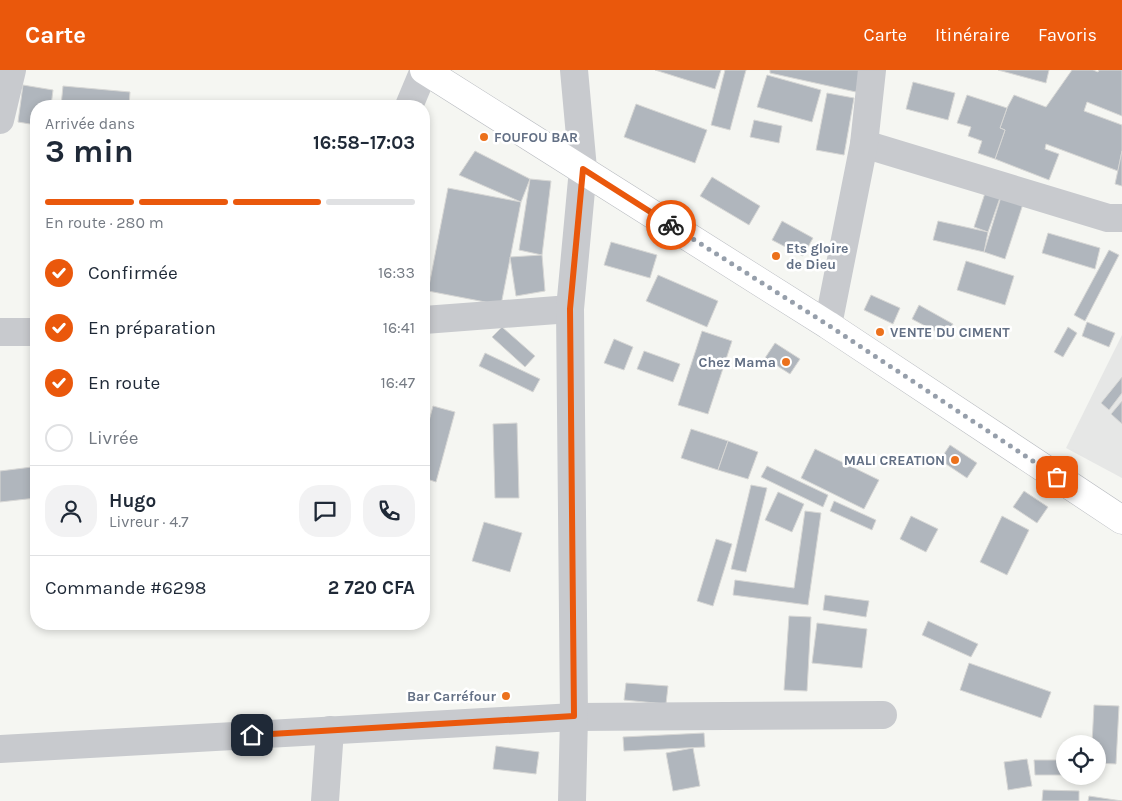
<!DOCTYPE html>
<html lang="fr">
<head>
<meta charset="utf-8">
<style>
	body { margin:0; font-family:Karla,sans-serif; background:#f2f2f3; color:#1f2937; height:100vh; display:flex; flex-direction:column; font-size:19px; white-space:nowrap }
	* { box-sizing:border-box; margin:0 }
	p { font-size:16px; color:#747a83 }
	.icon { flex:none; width:28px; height:28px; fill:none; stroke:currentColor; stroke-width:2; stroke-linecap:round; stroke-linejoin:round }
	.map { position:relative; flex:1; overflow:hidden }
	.drawer { position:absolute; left:30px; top:30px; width:400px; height:530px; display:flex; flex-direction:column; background:#fff; border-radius:20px; box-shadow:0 2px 8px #0003 }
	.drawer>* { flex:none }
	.controls { position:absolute; left:1056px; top:665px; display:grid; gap:10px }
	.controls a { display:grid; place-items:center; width:50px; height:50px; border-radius:50%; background:#fff; box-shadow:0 2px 8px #0003; font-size:25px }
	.pin { position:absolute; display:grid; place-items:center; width:42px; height:42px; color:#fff; margin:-21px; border-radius:10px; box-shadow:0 2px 8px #0006 }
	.courier { position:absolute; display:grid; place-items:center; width:50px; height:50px; margin:-25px; border:4px solid #ea580c; border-radius:50%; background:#fff; color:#222; box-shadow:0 1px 6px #0007 }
	.head em { font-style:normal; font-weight:700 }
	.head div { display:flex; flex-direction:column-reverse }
	.head { display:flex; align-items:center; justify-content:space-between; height:85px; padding:0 15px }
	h1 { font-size:32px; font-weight:700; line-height:38px }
	.bar { display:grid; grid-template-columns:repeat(4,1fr); gap:8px 5px; align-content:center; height:60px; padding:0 15px }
	.bar i { height:6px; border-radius:4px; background:#e0e1e3 }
	.bar .on { background:#ea580c }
	.bar p { grid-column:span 4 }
	.line { display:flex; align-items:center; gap:12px; padding:0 15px; border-top:1px solid #e0e1e3 }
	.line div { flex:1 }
	.round { display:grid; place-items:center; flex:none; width:52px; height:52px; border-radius:20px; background:#f2f2f3 }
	ol { padding:0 15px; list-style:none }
	li { display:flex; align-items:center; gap:15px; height:55px }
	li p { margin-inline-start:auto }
	li .icon { padding:5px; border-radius:50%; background:#ea580c; color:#fff; stroke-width:4 }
	li:last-child { color:#747a83 }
	li i { width:28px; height:28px; border:2px solid #e0e1e3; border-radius:50% }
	header { display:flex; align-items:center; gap:30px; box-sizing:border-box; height:70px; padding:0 25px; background:#ea580c; color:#fff }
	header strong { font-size:24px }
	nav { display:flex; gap:28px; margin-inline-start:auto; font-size:18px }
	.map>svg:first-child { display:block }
</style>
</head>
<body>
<header>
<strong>Carte</strong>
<nav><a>Carte</a><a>Itinéraire</a><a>Favoris</a></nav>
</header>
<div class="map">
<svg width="1122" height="731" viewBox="0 0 1122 731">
	<rect width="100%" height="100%" fill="#f5f6f2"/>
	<path fill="#e6e7e6" d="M1122,265v143l-56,-30z"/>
	<g fill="#b0b6bd" stroke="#d7d7d5">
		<path d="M655,0h66l-6,19z"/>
		<path d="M725,0h21l-16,60 -19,-5z"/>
		<path d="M770,0h91l-5,22 -86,-19z"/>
		<path d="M998,0h51l-3,13z"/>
		<path d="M1072,0h21l5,2 1,-2h23v46l-35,-14 -3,9 38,14v26l-4,20 -72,-27 -1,5 14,5 -10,26 -54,-21 10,-29 -5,-2 7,-20 7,-13 32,12z"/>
		<path d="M767,5l54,15 -9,32 -55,-15z"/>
		<path d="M913,12l42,11 -7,27 -42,-11z"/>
		<path d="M23,15l30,5 -2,16h-15v19l-18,-3z"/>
		<path d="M63,16l67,6 -1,14h-68z"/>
		<path d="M827,23l27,5 -10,57 -28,-5z"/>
		<path d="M967,25l40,13 -7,20 5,2 -10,29 -17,-6 4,-12 -14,-5 3,-9 -14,-4z"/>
		<path d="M636,34l71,26 -12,33 -71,-26z"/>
		<path d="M754,50l28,6 -3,17 -29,-6z"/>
		<path d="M475,81l55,28 -9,23 -62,-27z"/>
		<path d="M1122,81v35l-7,-2z"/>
		<path d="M712,107l48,29 -11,19 -49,-29z"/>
		<path d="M530,109l21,2 -9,74 -23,-5z"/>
		<path d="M987,117l15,5 -14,40 -14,-5z"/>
		<path d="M448,118l73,14 -20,103 -73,-14z"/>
		<path d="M1001,127l22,7 -18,55 -21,-7z"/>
		<path d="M782,151l31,17 -10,18 -31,-16z"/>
		<path d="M938,151l50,11 -4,20 -51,-12z"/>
		<path d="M1048,163l52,15 -5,21 -53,-16z"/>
		<path d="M611,172l46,13 -7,23 -46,-13z"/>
		<path d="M1109,180l10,5 -34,66 -11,-6z"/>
		<path d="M542,185l3,36 -29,5 -6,-39z"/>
		<path d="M966,191l48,15 -9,29 -48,-15z"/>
		<path d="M658,205l60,26 -11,26 -61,-26z"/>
		<path d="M871,225l29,13 -7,16 -29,-14z"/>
		<path d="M919,235l34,19 -7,13 -34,-18z"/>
		<path d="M1087,252l28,11 -6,14 -27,-11z"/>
		<path d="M502,257l33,29 -10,11 -33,-30z"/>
		<path d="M1068,257l9,6 -14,24 -9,-5z"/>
		<path d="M702,261l30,10 -24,73 -30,-9z"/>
		<path d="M614,269l19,8 -9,23 -20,-7z"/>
		<path d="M775,273l25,16 -10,15 -25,-16z"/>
		<path d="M644,281l36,13 -7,18 -36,-13z"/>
		<path d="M485,283l55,26 -7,13 -54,-26z"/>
		<path d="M1122,307v16l-13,17 -8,-7z"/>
		<path d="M1122,331v23l-11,-10z"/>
		<path d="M433,336l22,6 -19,70 -12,-4v-38z"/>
		<path d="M517,353l2,75h-24l-2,-74z"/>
		<path d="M691,359l37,12 -10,29 -37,-12z"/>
		<path d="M728,371l30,11 -10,27 -30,-9z"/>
		<path d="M950,375l27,18 -10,15 -27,-18z"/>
		<path d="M815,379l64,31 -15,29 -63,-31z"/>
		<path d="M767,396l61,29 -5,12 -62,-30z"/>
		<path d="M32,397l4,31 -36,4v-31z"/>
		<path d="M751,415l16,3 -21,84 -15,-3z"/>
		<path d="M1024,421l24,16 -11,16 -24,-16z"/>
		<path d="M778,422l26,12 -12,28 -27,-12z"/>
		<path d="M834,431l42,19 -4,10 -42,-19z"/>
		<path d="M805,441l16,2 -13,92 -75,-10 2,-15 59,8z"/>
		<path d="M911,446l27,13 -12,23 -26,-13z"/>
		<path d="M1002,446l27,14 -22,45 -27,-13z"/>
		<path d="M484,452l38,11 -12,39 -38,-11z"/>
		<path d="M716,469l16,5 -19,62 -16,-5z"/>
		<path d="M825,525l44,6 -3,16 -43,-7z"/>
		<path d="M789,546l22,1 -4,74 -23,-1z"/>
		<path d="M928,551l50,23 -7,13 -49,-22z"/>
		<path d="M817,553l50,6 -5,39 -50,-5z"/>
		<path d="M969,593l82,29 -10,26 -81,-28z"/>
		<path d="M626,613l42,3 -2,18 -42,-4z"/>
		<path d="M1094,635l25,1 -3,58 -18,-1v-19h-6z"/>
		<path d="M704,663l1,14 -81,4 -1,-14z"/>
		<path d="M496,676l43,6 -3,22 -43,-5z"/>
		<path d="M693,678l7,38 -27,5 -7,-38z"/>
		<path d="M1027,689l5,27 -24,4 -4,-28z"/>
		<path d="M1034,690h31v15h-30z"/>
		<path d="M1043,720l36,1v10h-37z"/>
		<path d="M1089,726l33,5h-34z"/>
	</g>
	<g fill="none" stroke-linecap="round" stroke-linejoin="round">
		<g stroke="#b8bbc0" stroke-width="29">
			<path id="major" d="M424,0l404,255 294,195"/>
		</g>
		<g stroke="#c8cace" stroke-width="28">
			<path d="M409,36l15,-36"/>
			<path d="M0,50l12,-50"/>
			<path d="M864,74l244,74h14"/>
			<path d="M424,250l146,-11"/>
			<path d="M828,255l36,-181 8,-74"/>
			<path d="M0,262h36"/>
			<path d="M0,679l574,-32 309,-2"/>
			<path d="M325,731l5,-71"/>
			<path d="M572,731l2,-84 -4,-408 13,-140 -9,-99"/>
		</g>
		<use href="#major" stroke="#fff" stroke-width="28"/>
	</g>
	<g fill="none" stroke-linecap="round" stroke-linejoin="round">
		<path stroke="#969fab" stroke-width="5" stroke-dasharray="0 9" d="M671,155l157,100 229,152"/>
		<path stroke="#ea580c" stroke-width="6" d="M252,665l322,-19 -4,-407 13,-140 88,56"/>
	</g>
	<g fill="#ec711c" stroke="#fff" stroke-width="2">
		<circle cx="484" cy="67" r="5"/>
		<circle cx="776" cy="186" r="5"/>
		<circle cx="880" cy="262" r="5"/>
		<circle cx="786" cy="292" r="5"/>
		<circle cx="955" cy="390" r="5"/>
		<circle cx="506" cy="626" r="5"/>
	</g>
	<g text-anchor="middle" stroke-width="5" stroke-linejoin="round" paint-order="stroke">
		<g font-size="14" font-weight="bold" fill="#637085" stroke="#fff" text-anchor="start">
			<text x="494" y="72">FOUFOU BAR</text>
			<text x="786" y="183">Ets gloire<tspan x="786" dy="16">de Dieu</tspan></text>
			<text x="890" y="267">VENTE DU CIMENT</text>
			<text x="776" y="297" text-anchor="end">Chez Mama</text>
			<text x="945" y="395" text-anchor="end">MALI CREATION</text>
			<text x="496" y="631" text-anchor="end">Bar Carréfour</text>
		</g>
	</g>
</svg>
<div class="controls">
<a><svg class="icon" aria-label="locate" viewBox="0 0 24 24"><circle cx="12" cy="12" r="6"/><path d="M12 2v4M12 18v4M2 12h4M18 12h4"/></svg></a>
</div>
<div class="pin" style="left:1057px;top:407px;background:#ea580c"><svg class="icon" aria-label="bag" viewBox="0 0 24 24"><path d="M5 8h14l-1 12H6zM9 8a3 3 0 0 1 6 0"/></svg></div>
<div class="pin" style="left:252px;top:665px;background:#1f2937"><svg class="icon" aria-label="home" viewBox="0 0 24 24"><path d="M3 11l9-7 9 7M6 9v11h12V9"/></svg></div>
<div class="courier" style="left:671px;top:155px"><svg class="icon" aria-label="bike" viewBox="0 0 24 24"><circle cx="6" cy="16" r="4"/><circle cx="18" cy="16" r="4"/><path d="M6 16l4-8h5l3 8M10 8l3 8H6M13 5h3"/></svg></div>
<section class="drawer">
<div class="head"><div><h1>3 min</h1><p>Arrivée dans</p></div><em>16:58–17:03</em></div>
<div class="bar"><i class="on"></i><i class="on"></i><i class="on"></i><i></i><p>En route · 280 m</p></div>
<ol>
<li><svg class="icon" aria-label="check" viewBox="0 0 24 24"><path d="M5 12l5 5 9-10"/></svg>Confirmée<p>16:33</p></li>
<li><svg class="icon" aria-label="check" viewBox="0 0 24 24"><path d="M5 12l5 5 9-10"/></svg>En préparation<p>16:41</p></li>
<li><svg class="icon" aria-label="check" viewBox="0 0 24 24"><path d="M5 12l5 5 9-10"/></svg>En route<p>16:47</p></li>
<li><i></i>Livrée</li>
</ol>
<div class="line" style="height:90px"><a class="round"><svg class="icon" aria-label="person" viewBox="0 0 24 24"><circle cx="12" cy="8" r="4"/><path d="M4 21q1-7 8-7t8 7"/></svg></a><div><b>Hugo</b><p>Livreur · 4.7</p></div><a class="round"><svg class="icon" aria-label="chat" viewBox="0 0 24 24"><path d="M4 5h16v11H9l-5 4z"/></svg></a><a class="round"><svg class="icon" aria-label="phone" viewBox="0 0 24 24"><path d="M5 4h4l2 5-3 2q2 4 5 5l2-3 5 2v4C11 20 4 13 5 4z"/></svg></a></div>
<div class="line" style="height:65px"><div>Commande #6298</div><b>2 720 CFA</b></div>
</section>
</div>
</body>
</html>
